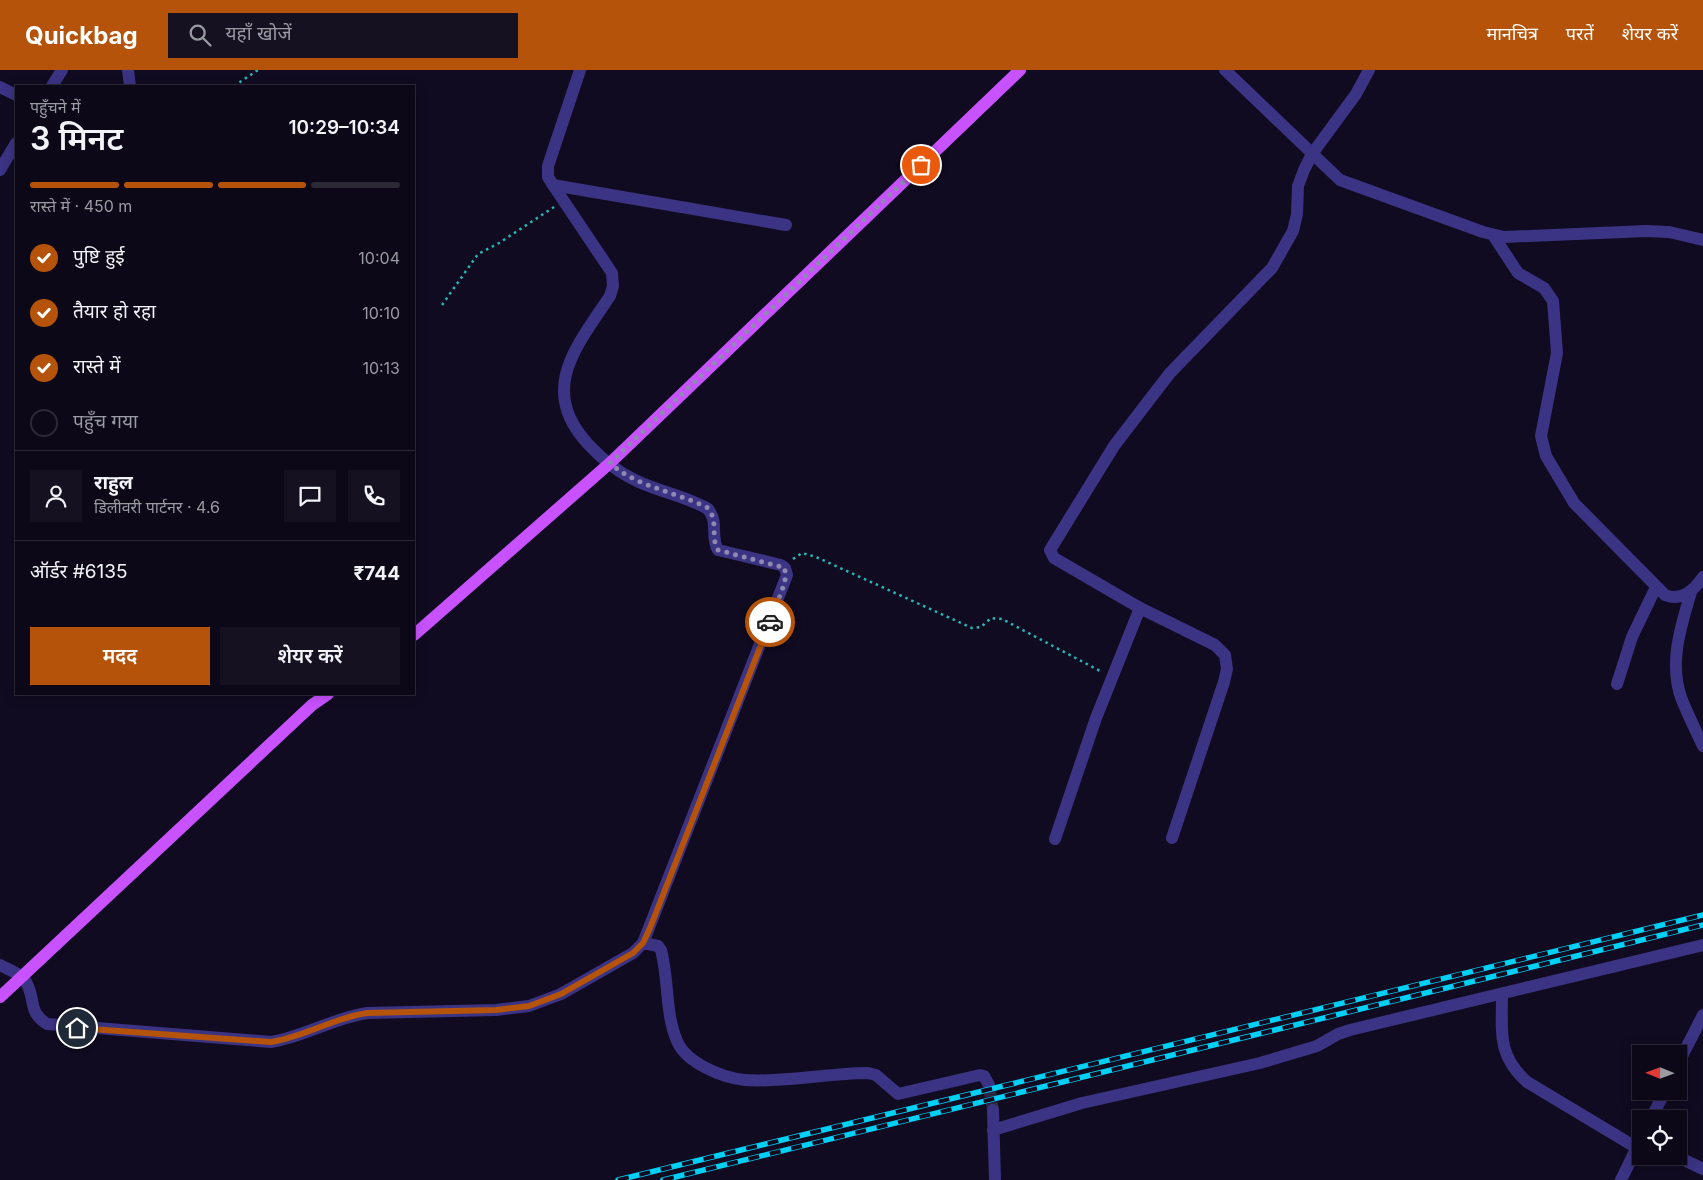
<!DOCTYPE html>
<html lang="hi">
<head>
<meta charset="utf-8">
<style>
	body { margin:0; font-family:Inter,"Noto Sans Devanagari",sans-serif; background:#151121; color:#f1f3f6; height:100vh; display:flex; flex-direction:column; font-size:19px; white-space:nowrap }
	* { box-sizing:border-box; margin:0 }
	p { font-size:16px; color:#9a9aa2 }
	.icon { flex:none; width:28px; height:28px; fill:none; stroke:currentColor; stroke-width:2; stroke-linecap:round; stroke-linejoin:round }
	.map { position:relative; flex:1; overflow:hidden }
	.panel { position:absolute; left:15px; top:15px; width:400px; height:610px; display:flex; flex-direction:column; background:#0c0818; border-radius:0px; box-shadow:0 2px 12px #0003,0 0 0 1px #2c2937 }
	.panel>* { flex:none }
	.needle { width:32px; rotate:271deg }
	.controls { position:absolute; left:1632px; top:975px; display:grid; gap:10px }
	.controls a { display:grid; place-items:center; width:55px; height:55px; border-radius:0px; background:#0c0818; box-shadow:0 2px 12px #0003,0 0 0 1px #2c2937; font-size:25px }
	.pin { position:absolute; display:grid; place-items:center; width:42px; height:42px; color:#fff; margin:-21px; border:2px solid #fff; border-radius:50%; box-shadow:0 1px 5px #0007 }
	.courier { position:absolute; display:grid; place-items:center; width:50px; height:50px; margin:-25px; border:4px solid #b45309; border-radius:50%; background:#fff; color:#222; box-shadow:0 1px 6px #0007 }
	.headline em { font-style:normal; font-weight:600 }
	.headline div { display:flex; flex-direction:column-reverse }
	.headline { display:flex; align-items:center; justify-content:space-between; height:85px; padding:0 15px }
	h1 { font-size:32px; font-weight:600; line-height:38px }
	.bar { display:grid; grid-template-columns:repeat(4,1fr); gap:8px 5px; align-content:center; height:60px; padding:0 15px }
	.bar i { height:6px; border-radius:4px; background:#2c2937 }
	.bar .on { background:#b45309 }
	.bar p { grid-column:span 4 }
	.line { display:flex; align-items:center; gap:12px; padding:0 15px; border-top:1px solid #2c2937 }
	.line div { flex:1 }
	.round { display:grid; place-items:center; flex:none; width:52px; height:52px; border-radius:0px; background:#151121 }
	ol { padding:0 15px; list-style:none }
	li { display:flex; align-items:center; gap:15px; height:55px }
	li p { margin-inline-start:auto }
	li .icon { padding:5px; border-radius:50%; background:#b45309; color:#fff; stroke-width:4 }
	li:last-child { color:#9a9aa2 }
	li i { width:28px; height:28px; border:2px solid #2c2937; border-radius:50% }
	.action { display:flex; gap:10px; margin-top:auto; padding:10px 15px }
	.action a { flex:1; height:58px; border-radius:0px; background:#b45309; color:#fff; font-size:20px; font-weight:600; line-height:58px; text-align:center }
	.action a+a { background:#151121; color:#f1f3f6 }
	header { display:flex; align-items:center; gap:30px; box-sizing:border-box; height:70px; padding:0 25px; background:#b45309; color:#fff }
	header strong { font-size:24px }
	nav { display:flex; gap:28px; margin-inline-start:auto; font-size:18px }
	.search { width:350px; height:45px; background:#151121; display:flex; align-items:center; gap:12px; box-sizing:border-box; padding:0 18px; border-radius:0px; color:#9a9aa2; font-size:19px }
	.map>svg:first-child { display:block }
</style>
</head>
<body>
<header>
<strong>Quickbag</strong>
<div class="search"><svg class="icon" aria-label="search" viewBox="0 0 24 24"><circle cx="10" cy="10" r="6"/><path d="M15 15l6 6"/></svg>यहाँ खोजें</div>
<nav><a>मानचित्र</a><a>परतें</a><a>शेयर करें</a></nav>
</header>
<div class="map">
<svg width="1703" height="1110" viewBox="0 0 1703 1110">
	<rect width="100%" height="100%" fill="#100b20"/>
	<g fill="none" stroke-linecap="round" stroke-linejoin="round">
		<path stroke="#2d2841" stroke-width="12" stroke-dasharray="12 6" stroke-linecap="butt" d="M989,1015l4,25"/>
		<g stroke="#25b8b8" stroke-width="2.5" stroke-dasharray="2.5 4" stroke-linecap="butt">
			<path d="M234,16l24,-16"/>
			<path d="M442,235l36,-51 21,-11 55,-36"/>
			<path d="M793,489l9,-6 14,4 156,71 9,-1 10,-9 11,1 100,53"/>
		</g>
		<g stroke="#3b3383" stroke-width="12">
			<path d="M128,0l2,16"/>
			<path d="M580,0l-32,96v11l5,8 233,40"/>
			<path d="M1225,0l115,110 143,52 21,5 142,-6 23,1 34,8"/>
			<path d="M52,16l10,-16"/>
			<path d="M0,17l16,8"/>
			<path d="M0,100l16,-27"/>
			<path d="M1493,165l25,38 26,15 9,13 4,52 -16,83 5,20 28,47 91,92c17,7 29,-5 38,-18"/>
			<path d="M1691,522c-10,34 -23,72 -9,108 6,15 14,31 21,46"/>
			<path d="M1617,614l15,-47 24,-50"/>
			<path d="M1172,768l52,-156 3,-13 -2,-14 -10,-10 -75,-37 -86,-50 -4,-8 64,-104 39,-51 17,-22 102,-105 21,-37 4,-17 1,-28 6,-16 8,-16 44,-60 13,-24"/>
			<path d="M1055,769l41,-121 44,-110"/>
			<path d="M643,873l15,3 3,4c8,30 4,63 16,91 9,22 46,37 68,39 37,3 84,-7 123,-7l8,2 22,19 82,-19 4,1 5,9"/>
			<path d="M0,895c7,4 19,8 24,14 13,17 2,32 23,45l224,18c33,-5 62,-24 96,-29l129,-3 33,-4 32,-12 72,-41 10,-10 144,-368 -2,-7 -4,-3 -63,-15c-8,-13 1,-28 -10,-41 -22,-13 -48,-17 -71,-28 -18,-8 -35,-22 -49,-37 -50,-54 -12,-97 22,-148l3,-10 -1,-13 -59,-88"/>
			<path d="M1502,925c0,38 -5,60 25,87l110,66"/>
			<path d="M1679,992l24,-47"/>
			<path d="M993,1040l2,70"/>
			<path d="M1651,1049l14,-28"/>
			<path d="M993,1060l89,-27 178,-40 57,-17 21,-12 12,-4 353,-85"/>
			<path d="M1676,1086l27,13"/>
			<path d="M1621,1110l20,-41"/>
		</g>
		<g stroke="#c852ff" stroke-width="12">
			<path d="M414,565l196,-172 410,-393"/>
			<path d="M0,927l312,-292 16,-11"/>
		</g>
		<g stroke="#00cff6" stroke-width="5.5">
			<g id="rail">
				<path d="M618,1110l1085,-265"/>
				<path d="M663,1110l1040,-255"/>
			</g>
		</g>
		<use href="#rail" stroke="#100b20" stroke-width="4" stroke-dasharray="11" stroke-linecap="butt"/>
	</g>
	<g fill="none" stroke-linecap="round" stroke-linejoin="round">
		<path stroke="#8f88b1" stroke-width="5" stroke-dasharray="0 9" d="M770,552l15,-40v-14l-67,-18c-8,-13 1,-28 -10,-42 -33,-17 -70,-20 -98,-45l311,-298"/>
		<path stroke="#b45309" stroke-width="6" d="M77,958l194,14c33,-5 62,-24 96,-29l129,-3 33,-4 32,-12 72,-41 10,-10 7,-15 120,-306"/>
	</g>
</svg>
<div class="controls">
<a><svg class="needle" viewBox="-14 -14 28 28"><path d="M0-13l5 13h-10z" fill="#e53935"/><path d="M0 13l5-13h-10z" fill="#9a9aa2"/></svg></a>
<a><svg class="icon" aria-label="locate" viewBox="0 0 24 24"><circle cx="12" cy="12" r="6"/><path d="M12 2v4M12 18v4M2 12h4M18 12h4"/></svg></a>
</div>
<div class="pin" style="left:921px;top:95px;background:#ea580c"><svg class="icon" aria-label="bag" viewBox="0 0 24 24"><path d="M5 8h14l-1 12H6zM9 8a3 3 0 0 1 6 0"/></svg></div>
<div class="pin" style="left:77px;top:958px;background:#1f2937"><svg class="icon" aria-label="home" viewBox="0 0 24 24"><path d="M3 11l9-7 9 7M6 9v11h12V9"/></svg></div>
<div class="courier" style="left:770px;top:552px"><svg class="icon" aria-label="car" viewBox="0 0 24 24"><path d="M5 17H2v-5l4-1 3-4h7l3 4 3 1v5h-3M9 17h6M6 11h13"/><circle cx="7" cy="17" r="2"/><circle cx="17" cy="17" r="2"/></svg></div>
<section class="panel">
<div class="headline"><div><h1>3 मिनट</h1><p>पहुँचने में</p></div><em>10:29–10:34</em></div>
<div class="bar"><i class="on"></i><i class="on"></i><i class="on"></i><i></i><p>रास्ते में · 450 m</p></div>
<ol>
<li><svg class="icon" aria-label="check" viewBox="0 0 24 24"><path d="M5 12l5 5 9-10"/></svg>पुष्टि हुई<p>10:04</p></li>
<li><svg class="icon" aria-label="check" viewBox="0 0 24 24"><path d="M5 12l5 5 9-10"/></svg>तैयार हो रहा<p>10:10</p></li>
<li><svg class="icon" aria-label="check" viewBox="0 0 24 24"><path d="M5 12l5 5 9-10"/></svg>रास्ते में<p>10:13</p></li>
<li><i></i>पहुँच गया</li>
</ol>
<div class="line" style="height:90px"><a class="round"><svg class="icon" aria-label="person" viewBox="0 0 24 24"><circle cx="12" cy="8" r="4"/><path d="M4 21q1-7 8-7t8 7"/></svg></a><div><b>राहुल</b><p>डिलीवरी पार्टनर · 4.6</p></div><a class="round"><svg class="icon" aria-label="chat" viewBox="0 0 24 24"><path d="M4 5h16v11H9l-5 4z"/></svg></a><a class="round"><svg class="icon" aria-label="phone" viewBox="0 0 24 24"><path d="M5 4h4l2 5-3 2q2 4 5 5l2-3 5 2v4C11 20 4 13 5 4z"/></svg></a></div>
<div class="line" style="height:65px"><div>ऑर्डर #6135</div><b>₹744</b></div>
<div class="action"><a>मदद</a><a>शेयर करें</a></div>
</section>
</div>
</body>
</html>
